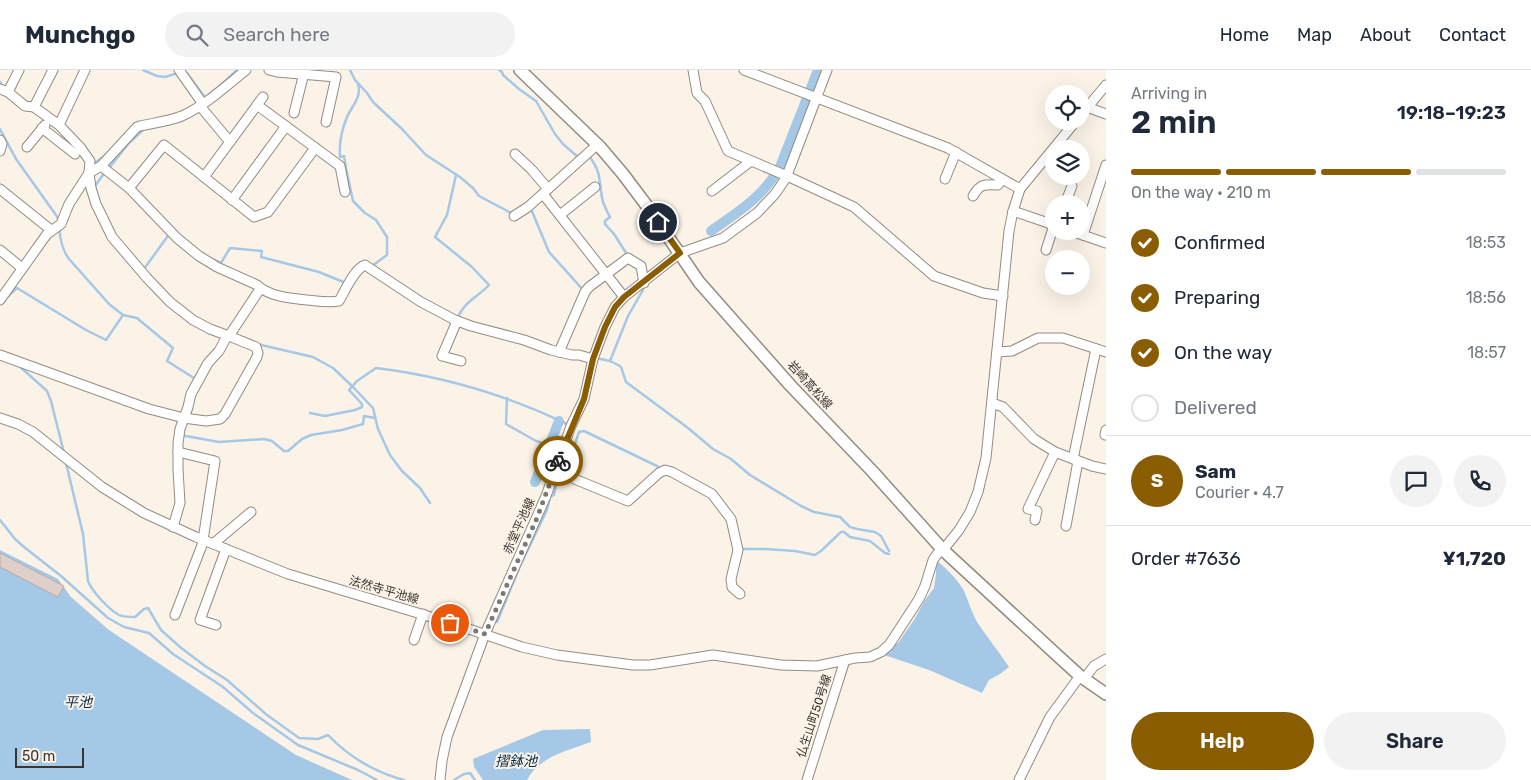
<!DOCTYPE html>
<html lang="en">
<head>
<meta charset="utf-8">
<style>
	body { margin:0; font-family:Rubik,"Noto Sans JP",sans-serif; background:#f2f2f3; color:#1f2937; height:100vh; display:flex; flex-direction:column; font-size:19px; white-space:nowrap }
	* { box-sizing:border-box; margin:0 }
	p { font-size:16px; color:#747a83 }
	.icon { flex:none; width:28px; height:28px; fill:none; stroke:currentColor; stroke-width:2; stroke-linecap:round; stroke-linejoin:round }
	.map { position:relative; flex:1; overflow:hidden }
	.side { display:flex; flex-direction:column; background:#fff; width:425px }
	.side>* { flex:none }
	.buttons { position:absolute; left:1045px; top:15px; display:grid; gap:10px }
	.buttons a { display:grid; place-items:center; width:45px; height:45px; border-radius:50%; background:#fff; box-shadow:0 5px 20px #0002; font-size:25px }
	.scale { position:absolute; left:15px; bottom:12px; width:69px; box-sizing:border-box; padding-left:5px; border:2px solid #393531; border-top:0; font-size:14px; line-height:18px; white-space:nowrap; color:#393531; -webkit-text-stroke:4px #fcf3e8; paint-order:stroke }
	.pin { position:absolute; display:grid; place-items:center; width:42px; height:42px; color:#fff; margin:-21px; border:2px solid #fff; border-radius:50%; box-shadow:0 1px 5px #0007 }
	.courier { position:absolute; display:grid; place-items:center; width:50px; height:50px; margin:-25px; border:4px solid #8b5d02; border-radius:50%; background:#fff; color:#222; box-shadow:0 1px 6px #0007 }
	.summary em { font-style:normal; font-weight:600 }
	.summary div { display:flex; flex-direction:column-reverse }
	.summary { display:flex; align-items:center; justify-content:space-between; height:85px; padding:0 25px }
	h1 { font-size:32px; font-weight:600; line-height:38px }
	.bar { display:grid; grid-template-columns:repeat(4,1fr); gap:8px 5px; align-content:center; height:60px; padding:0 25px }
	.bar i { height:6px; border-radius:4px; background:#e0e1e3 }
	.bar .on { background:#8b5d02 }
	.bar p { grid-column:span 4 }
	.line { display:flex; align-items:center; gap:12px; padding:0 25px; border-top:1px solid #e0e1e3 }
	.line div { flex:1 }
	.round { display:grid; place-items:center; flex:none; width:52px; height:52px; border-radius:26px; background:#f2f2f3 }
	ol { padding:0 25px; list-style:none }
	li { display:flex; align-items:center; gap:15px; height:55px }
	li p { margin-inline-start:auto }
	li .icon { padding:5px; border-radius:50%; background:#8b5d02; color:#fff; stroke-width:4 }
	li:last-child { color:#747a83 }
	li i { width:28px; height:28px; border:2px solid #e0e1e3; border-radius:50% }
	.primary-button { display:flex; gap:10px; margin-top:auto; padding:10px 25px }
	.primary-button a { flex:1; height:58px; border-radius:30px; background:#8b5d02; color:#fff; font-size:20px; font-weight:600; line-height:58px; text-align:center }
	.primary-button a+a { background:#f2f2f3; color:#1f2937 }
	header { display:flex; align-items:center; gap:30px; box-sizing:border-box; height:70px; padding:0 25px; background:#fff; border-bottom:1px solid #e0e1e3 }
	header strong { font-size:24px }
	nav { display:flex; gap:28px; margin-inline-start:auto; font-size:18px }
	.search { width:350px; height:45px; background:#f2f2f3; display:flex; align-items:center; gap:12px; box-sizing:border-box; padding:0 18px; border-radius:28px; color:#747a83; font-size:19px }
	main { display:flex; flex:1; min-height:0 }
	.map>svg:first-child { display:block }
</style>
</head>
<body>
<header>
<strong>Munchgo</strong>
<div class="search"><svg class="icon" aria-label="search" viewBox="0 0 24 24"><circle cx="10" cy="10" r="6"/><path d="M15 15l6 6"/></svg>Search here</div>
<nav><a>Home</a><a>Map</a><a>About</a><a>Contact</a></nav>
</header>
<main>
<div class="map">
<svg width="1106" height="710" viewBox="0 0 1106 710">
	<rect width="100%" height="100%" fill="#fcf3e8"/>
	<g fill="#a5c8e6">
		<path d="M0,480l58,29 13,18 38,33 187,125 56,25h-352z"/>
		<path d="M936,490c10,8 20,18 27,29 5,10 8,22 14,33 10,15 22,30 32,45l-9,7 -11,6 -7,13 -53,-23 -48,-16 17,-11 16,-23 11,-20 9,-12 2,-14z"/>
		<path d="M590,659l1,13c-24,9 -51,14 -64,38h-44l-9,-13 -1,-8 70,-29z"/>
	</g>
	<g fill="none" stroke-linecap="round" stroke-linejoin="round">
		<g stroke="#a5c8e6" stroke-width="2.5">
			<path d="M143,0l14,6 8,1 13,-4"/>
			<path d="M350,0l5,10 12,13 6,9 29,27 24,26 34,22 13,11 6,8 34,18"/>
			<path d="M499,0l3,2 1,3 16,14 17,12 19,33 8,10 15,13"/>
			<path d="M183,3h4l19,26"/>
			<path d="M0,12l1,1"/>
			<path d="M358,14c4,13 -6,22 -11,33 -5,12 -8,27 -7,40l4,-1 2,12 7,33 12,12 11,7 11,17v18l-15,11"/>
			<path d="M218,18l19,-18"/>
			<path d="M181,42l17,-9"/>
			<path d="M0,59l16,30 40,56 4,7"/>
			<path d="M589,86c14,18 9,26 14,46 2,5 4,10 7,15l-5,4v3l9,10 14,22"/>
			<path d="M92,95l15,-11"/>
			<path d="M109,98l20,-25 14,-13"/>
			<path d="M456,105l-9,40 -12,22 37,30 17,18c-10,11 -25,17 -31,32"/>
			<path d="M96,121l-1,-5 10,-14"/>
			<path d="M531,139l18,43 35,39"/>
			<path d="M59,158c1,10 3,22 10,31l40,45 14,11"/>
			<path d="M214,190l7,3 9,-15 32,3 -1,6 58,15 27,11"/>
			<path d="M144,199l26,-36"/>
			<path d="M6,228l11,-10 69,42 20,10 17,-25 14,3 36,30 -6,13 30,19"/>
			<path d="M257,274l56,13 20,11 19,18 21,22 5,21 12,26 12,16 18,17 10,15"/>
			<path d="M596,288l14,3 8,4 3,2 5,15 62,46 25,21 18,10 19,16 51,31 13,6 26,5 10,10 7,2 18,3 6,4 8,15"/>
			<path d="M610,291l18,-45 15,-26v-5"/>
			<path d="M17,294l30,27 4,10 13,52"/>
			<path d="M507,328l-1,26 30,17 24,8"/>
			<path d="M237,331l6,-11"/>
			<path d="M310,343l15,3 30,-6 7,-3v-3l-13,-14 8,-9 19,-13c66,8 130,27 189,55l3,4"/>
			<path d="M180,365l39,7 45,-3 8,2 12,10h4l14,-12 9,-4 31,-5 21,-6 1,-8 11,2"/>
			<path d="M66,393l17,71 5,47c4,10 20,28 31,34 4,2 11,2 16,2l9,-8 4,-1 13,22 19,17 25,19 22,14 40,35 32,23 19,1 10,-4c22,23 46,37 76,45"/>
			<path d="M0,450l15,19 9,8 37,29 47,42 16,9 25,6 24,21 50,33 30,26 45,32 60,25 19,10"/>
			<path d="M739,479h26l30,2 20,4 6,-4 20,-19h3l6,5 20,4 15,12 4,1"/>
			<path d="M497,552l23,-56 27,-56 3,-13 4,-2 3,-16c11,-9 17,-33 22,-47l5,-1 73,35 3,3"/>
			<path d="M454,710l10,-6 6,-1 5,7"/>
		</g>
		<g stroke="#a5c8e6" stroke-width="10">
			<path d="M711,161c28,-20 51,-33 69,-64l38,-97"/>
			<path d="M535,412l24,-61"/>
		</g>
	</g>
	<path fill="#decfcb" stroke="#b9aaa6" d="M0,483l64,33 -6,11 -58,-30z"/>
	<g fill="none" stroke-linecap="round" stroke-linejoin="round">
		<g stroke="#948b81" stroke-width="11">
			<g id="minor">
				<path d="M179,0l24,34"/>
				<path d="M269,0l8,2 59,5 -10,45"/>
				<path d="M693,0l4,23 8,8 23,50 59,25 67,31 80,69 49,17 20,3"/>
				<path d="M744,0l204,78 72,41"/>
				<path d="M0,19l8,3 17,14 9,1 25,18 21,22 10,14 -1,12 2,15 5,16 16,33 35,41 23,24 23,18 17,9 19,7 -3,2 -7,13 -11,12 -17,31 -3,13 -8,22 -2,14v26l2,34 -7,24"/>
				<path d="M8,22l11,-22"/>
				<path d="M257,35l83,61 5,26"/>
				<path d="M200,36l30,36"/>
				<path d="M34,37l19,-37"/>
				<path d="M1087,37l19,7"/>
				<path d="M294,43l10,-40"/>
				<path d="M1081,45l25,-30"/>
				<path d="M59,55l26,-55"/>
				<path d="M42,58l33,26"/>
				<path d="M0,70l2,4 -2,7"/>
				<path d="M27,77l18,-22"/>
				<path d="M515,84l17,16 16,19"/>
				<path d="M101,96l28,22 48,50 22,18 18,11 40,18c13,12 33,13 50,15 11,1 21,3 32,1 6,-10 15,-32 26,-36l56,37 34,18 16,6 53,14 27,10 21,5h7l14,4"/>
				<path d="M204,107l59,-80"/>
				<path d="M945,109l11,-27"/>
				<path d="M129,118l35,-43 90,72 14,-5 47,-64"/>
				<path d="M0,119l51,41"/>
				<path d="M712,121l39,-30"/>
				<path d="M543,124l81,103"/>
				<path d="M973,126c7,-12 11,-12 25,-11l4,-6"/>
				<path d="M232,130l54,-74"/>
				<path d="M1065,134l7,-18"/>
				<path d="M1013,141l41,14"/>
				<path d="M560,145l35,-28"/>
				<path d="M514,146l14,-9 70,-63"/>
				<path d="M1071,161l35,12"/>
				<path d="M1083,165l23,-70"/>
				<path d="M0,180l22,18"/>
				<path d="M1046,180l8,-25"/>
				<path d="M0,230l47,-66 14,-10 8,-20 20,-31 12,-7 36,-39 3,-1c14,-3 29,-5 42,-10 24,-11 44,-30 64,-46"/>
				<path d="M457,251l-15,35 19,5"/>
				<path d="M559,282l26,-60 4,-5 39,-29 13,8 3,17"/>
				<path d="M997,282l15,-1 26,-13h25l43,14"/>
				<path d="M0,285l149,54 35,9 22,3 14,-2 5,-5 32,-57 1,-4 -2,-6 -27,-11 31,-47"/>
				<path d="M992,333l11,4 31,32 21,13 37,14 14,3"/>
				<path d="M0,348l18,6 15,8 69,55 42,26 52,24 92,37 163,49 71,24 35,8 76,10h17l63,-10 68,10 36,1 38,-8 15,-1 11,-5 8,-7 30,-46 6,-13 8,-26 4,-6 6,-4 16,-20 11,-18 8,-20 8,-34 23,-227 4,-20 7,-22 56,-68"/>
				<path d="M1106,360l-1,5h1"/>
				<path d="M178,382l37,9 -12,79"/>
				<path d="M1073,389l23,-110"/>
				<path d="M555,401l73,30 31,-28 6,-3 7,2 40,22 19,25 7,31 -7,29 1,8 8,7"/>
				<path d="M1035,450l2,-9 -9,-2 27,-57"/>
				<path d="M1066,456l12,-65"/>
				<path d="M213,474l38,-32"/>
				<path d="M175,545l29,-75"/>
				<path d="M216,555l-16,-5 26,-71"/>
				<path d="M414,570l9,-26"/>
				<path d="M1084,609l10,-13 12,-7"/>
				<path d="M440,710l2,-19 5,-24 38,-103 61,-138 25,-70 13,-27 9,-40 12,-32 10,-20 9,-10 56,-44 43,-15 34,-25 18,-19 11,-16 41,-108"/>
				<path d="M807,710l38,-120"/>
				<path d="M1019,710l31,-63 30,-41"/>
			</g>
		</g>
		<g stroke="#948b81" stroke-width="14">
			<path id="secondary" d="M520,0l80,77 23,27 24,32 52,76 91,103 83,87 70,78 115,106 22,20 26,18"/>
		</g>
		<use href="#minor" stroke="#fff" stroke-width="9"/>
		<use href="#secondary" stroke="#fff" stroke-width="11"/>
	</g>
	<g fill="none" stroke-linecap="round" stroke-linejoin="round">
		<path stroke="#7d7871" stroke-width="5" stroke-dasharray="0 9" d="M450,553l35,11 52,-116 21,-57"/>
		<path stroke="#8b5d02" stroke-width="6" d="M558,391l26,-62 9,-40 12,-32 10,-20 9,-10 56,-44 -22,-31"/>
	</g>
	<g text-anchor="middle" stroke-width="4" stroke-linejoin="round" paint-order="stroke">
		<g font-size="12" fill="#393531" stroke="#fcf3e8">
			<text transform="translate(810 315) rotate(48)" y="4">岩崎高松線</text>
			<text transform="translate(519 456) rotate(-66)" y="4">赤堂平池線</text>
			<text transform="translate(384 520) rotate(16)" y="4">法然寺平池線</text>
			<text transform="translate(814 646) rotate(-72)" y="4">仏生山町50号線</text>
		</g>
		<g font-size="14" font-style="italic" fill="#022d4a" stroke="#fcf3e8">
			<text x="78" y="637">平池</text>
			<text x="516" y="696">摺鉢池</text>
		</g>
	</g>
</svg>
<div class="buttons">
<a><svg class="icon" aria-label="locate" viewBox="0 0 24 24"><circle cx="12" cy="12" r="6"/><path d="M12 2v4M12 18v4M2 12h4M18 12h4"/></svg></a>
<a><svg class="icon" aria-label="layers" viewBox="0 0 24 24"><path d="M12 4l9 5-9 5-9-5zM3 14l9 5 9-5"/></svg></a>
<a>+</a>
<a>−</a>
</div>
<div class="scale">50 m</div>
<div class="pin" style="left:450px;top:553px;background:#ea580c"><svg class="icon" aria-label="bag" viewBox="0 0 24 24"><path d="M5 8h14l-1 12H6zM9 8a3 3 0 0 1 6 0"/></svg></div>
<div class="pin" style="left:658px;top:152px;background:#1f2937"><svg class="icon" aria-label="home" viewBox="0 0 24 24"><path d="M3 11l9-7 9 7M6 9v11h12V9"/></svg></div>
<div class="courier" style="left:558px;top:391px"><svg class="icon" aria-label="bike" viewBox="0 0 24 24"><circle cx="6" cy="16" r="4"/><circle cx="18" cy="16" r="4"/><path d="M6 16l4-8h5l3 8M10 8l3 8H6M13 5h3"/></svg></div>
</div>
<section class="side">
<div class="summary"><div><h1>2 min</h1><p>Arriving in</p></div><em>19:18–19:23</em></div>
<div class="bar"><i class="on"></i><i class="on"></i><i class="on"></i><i></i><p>On the way · 210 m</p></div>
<ol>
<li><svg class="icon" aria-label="check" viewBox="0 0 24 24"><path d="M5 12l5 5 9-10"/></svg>Confirmed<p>18:53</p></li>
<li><svg class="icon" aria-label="check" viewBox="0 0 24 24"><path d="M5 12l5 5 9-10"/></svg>Preparing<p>18:56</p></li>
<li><svg class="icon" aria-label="check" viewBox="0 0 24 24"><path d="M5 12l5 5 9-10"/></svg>On the way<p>18:57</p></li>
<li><i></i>Delivered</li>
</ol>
<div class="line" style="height:90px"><b class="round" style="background:#8b5d02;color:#fff">S</b><div><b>Sam</b><p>Courier · 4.7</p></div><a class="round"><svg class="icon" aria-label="chat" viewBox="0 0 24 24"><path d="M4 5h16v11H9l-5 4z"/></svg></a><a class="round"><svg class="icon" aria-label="phone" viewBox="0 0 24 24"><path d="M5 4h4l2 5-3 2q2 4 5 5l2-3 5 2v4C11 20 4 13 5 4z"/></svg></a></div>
<div class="line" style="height:65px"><div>Order #7636</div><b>¥1,720</b></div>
<div class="primary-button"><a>Help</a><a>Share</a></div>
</section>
</main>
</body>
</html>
